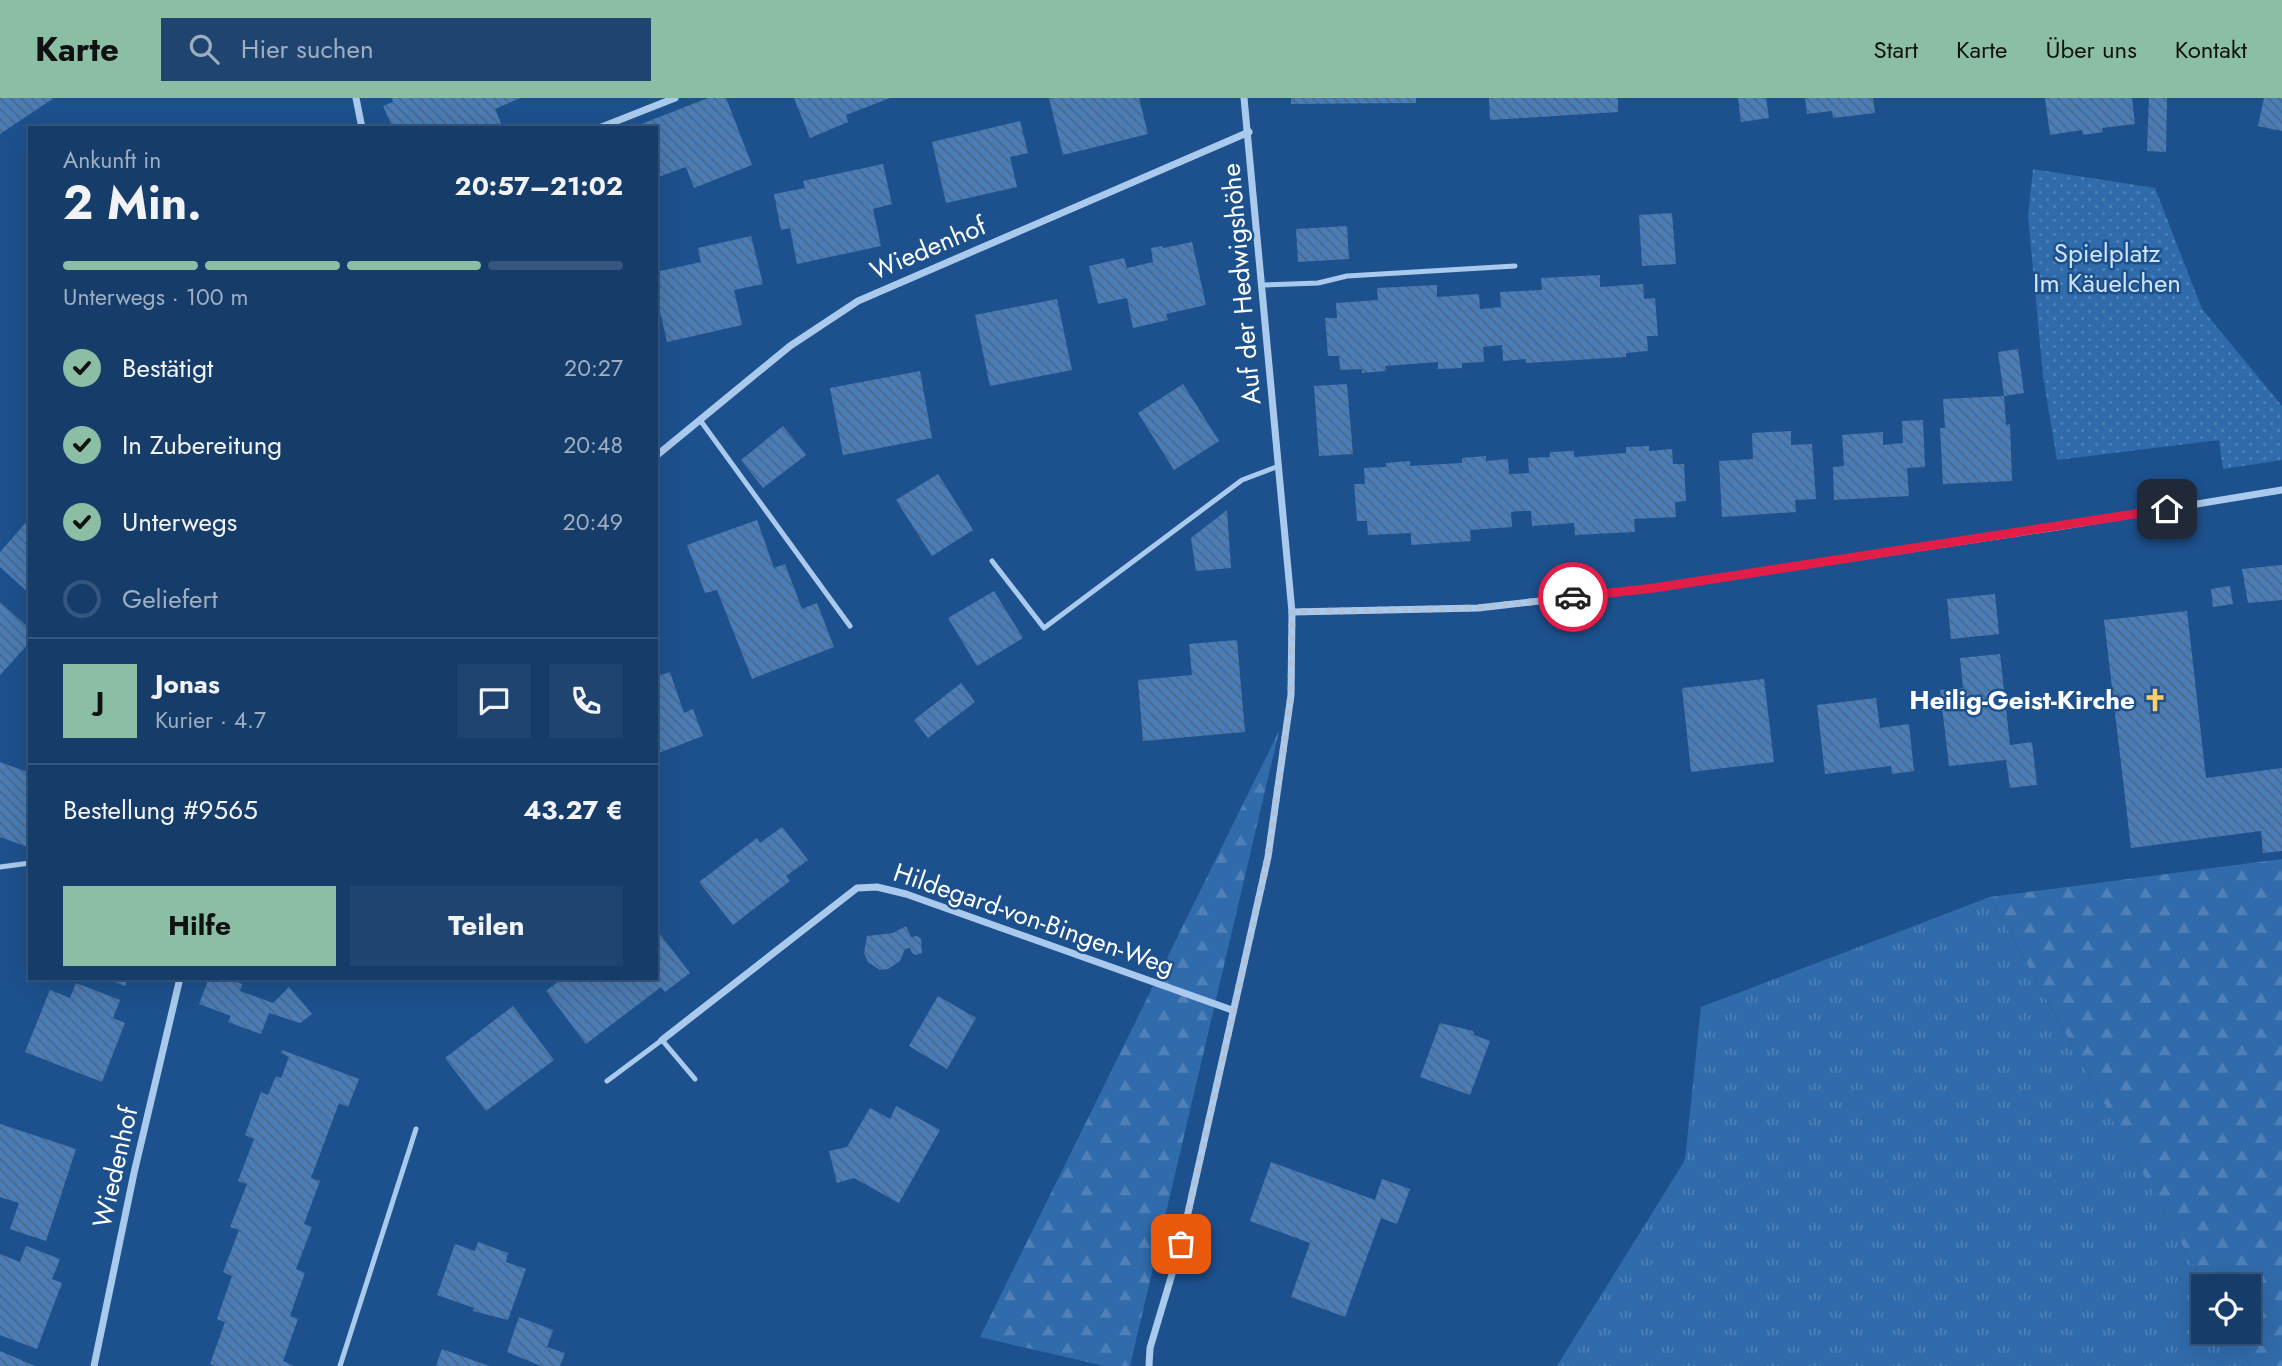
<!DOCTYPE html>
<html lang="de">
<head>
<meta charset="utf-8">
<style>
	body { margin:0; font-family:Jost,sans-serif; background:#1f4470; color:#f1f3f6; height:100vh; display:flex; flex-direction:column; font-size:26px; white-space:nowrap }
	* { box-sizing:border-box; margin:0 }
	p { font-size:23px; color:#9eaec1 }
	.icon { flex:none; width:38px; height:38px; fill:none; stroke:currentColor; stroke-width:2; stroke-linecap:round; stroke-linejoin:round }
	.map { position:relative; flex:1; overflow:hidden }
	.details { position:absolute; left:28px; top:28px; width:630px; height:854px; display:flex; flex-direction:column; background:#163d6a; border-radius:0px; box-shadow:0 7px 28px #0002,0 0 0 2px #35567e }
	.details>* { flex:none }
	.fabs { position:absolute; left:2191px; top:1176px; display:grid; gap:14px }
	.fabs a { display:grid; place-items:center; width:70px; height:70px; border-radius:0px; background:#163d6a; box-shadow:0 7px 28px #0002,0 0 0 2px #35567e; font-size:35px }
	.pin { position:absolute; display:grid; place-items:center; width:60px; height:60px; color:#fff; margin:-30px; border-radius:14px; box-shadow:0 4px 10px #0006 }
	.courier { position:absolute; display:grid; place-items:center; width:70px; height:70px; margin:-35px; border:5px solid #e11d48; border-radius:50%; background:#fff; color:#222; box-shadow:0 2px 9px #0007 }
	.overview em { font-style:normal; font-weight:700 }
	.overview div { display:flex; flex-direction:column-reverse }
	.overview { display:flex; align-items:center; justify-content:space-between; height:119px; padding:0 35px }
	h1 { font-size:46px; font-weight:700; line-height:52px }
	.bar { display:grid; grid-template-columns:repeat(4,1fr); gap:10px 7px; align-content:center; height:84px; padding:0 35px }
	.bar i { height:9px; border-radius:5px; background:#35567e }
	.bar .on { background:#8abfa5 }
	.bar p { grid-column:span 4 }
	.line { display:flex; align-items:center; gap:18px; padding:0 35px; border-top:2px solid #35567e }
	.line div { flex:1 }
	.round { display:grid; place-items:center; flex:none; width:74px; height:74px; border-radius:0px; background:#1f4470 }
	ol { padding:0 35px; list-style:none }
	li { display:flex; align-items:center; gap:21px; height:77px }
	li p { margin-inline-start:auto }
	li .icon { padding:7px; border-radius:50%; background:#8abfa5; color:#111; stroke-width:4 }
	li:last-child { color:#9eaec1 }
	li i { width:38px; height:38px; border:4px solid #35567e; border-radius:50% }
	.button { display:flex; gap:14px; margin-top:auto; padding:14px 35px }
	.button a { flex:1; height:80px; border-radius:0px; background:#8abfa5; color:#111; font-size:28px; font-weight:700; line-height:80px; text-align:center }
	.button a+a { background:#1f4470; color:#f1f3f6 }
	header { display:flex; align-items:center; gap:42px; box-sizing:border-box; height:98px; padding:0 35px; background:#8abfa5; color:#111 }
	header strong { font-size:33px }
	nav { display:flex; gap:38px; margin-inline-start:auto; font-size:24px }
	.search { width:490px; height:63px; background:#1f4470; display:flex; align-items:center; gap:18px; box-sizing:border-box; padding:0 24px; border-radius:0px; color:#9eaec1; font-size:26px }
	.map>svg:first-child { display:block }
</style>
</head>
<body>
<header>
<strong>Karte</strong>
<div class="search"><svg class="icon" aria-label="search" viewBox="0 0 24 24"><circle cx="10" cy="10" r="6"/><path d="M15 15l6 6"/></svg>Hier suchen</div>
<nav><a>Start</a><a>Karte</a><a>Über uns</a><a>Kontakt</a></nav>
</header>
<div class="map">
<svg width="2282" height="1268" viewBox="0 0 2282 1268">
	<defs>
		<pattern id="grass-tufts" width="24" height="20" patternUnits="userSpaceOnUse" patternTransform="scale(1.75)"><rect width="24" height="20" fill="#306bab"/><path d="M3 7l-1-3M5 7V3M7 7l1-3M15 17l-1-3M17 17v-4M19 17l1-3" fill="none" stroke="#4f81b8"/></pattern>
		<pattern id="forest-firs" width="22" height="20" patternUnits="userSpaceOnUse" patternTransform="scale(1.75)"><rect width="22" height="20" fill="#306bab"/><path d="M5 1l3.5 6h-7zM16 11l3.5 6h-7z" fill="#4f81b8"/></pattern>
		<pattern id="park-dots" width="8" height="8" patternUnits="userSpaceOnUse" patternTransform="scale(1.75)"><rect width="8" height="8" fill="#306bab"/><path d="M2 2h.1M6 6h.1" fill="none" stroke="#4f81b8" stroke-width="1.8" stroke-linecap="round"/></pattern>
		<pattern id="building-back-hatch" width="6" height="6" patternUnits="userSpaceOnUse" patternTransform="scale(1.75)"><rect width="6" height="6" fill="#4a7db7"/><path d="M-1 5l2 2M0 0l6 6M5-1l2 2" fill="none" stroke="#4b6787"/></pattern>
	</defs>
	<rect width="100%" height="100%" fill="#1d518d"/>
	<path fill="url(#grass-tufts)" d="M1990,799l215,389h-2v46h28l19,34h-693l128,-206 16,-153z"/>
	<g fill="url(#forest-firs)">
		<path d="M1279,633l-149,635h-26l-124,-29z"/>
		<path d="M2282,761v507h-32l-19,-34h18v-46h-44l-215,-389z"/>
	</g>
	<path fill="url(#park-dots)" d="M2033,71l122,19 47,121 80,97v54l-59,9 -4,-29 -162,20 -14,-84 -15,-160z"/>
	<g fill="url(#building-back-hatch)">
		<path d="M0,0h54l-54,36z"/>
		<path d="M392,0h128l-25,11 8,19h-110l-10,-22 10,-4z"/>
		<path d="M708,0h18l26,67 -58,23 -8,-21 -30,11v-50h-25z"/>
		<path d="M794,0h96l-44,17 2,7 -38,16z"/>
		<path d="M1049,0h90l9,36 -85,21z"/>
		<path d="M1291,0h125v5l-125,1z"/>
		<path d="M1489,0h129v14l-128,8z"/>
		<path d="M1738,0h28l3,20 -28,4z"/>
		<path d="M1805,0h68l2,15 -42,5 -1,-7 -25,3z"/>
		<path d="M2045,0h87l3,26 -33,4 1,4 -20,3 -1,-5 -32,5z"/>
		<path d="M2149,0h18l-1,54 -19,-1z"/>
		<path d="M2264,0h18v33l-24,-5z"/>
		<path d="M1020,23l8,32 -18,4 7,30 -71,16 -14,-61z"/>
		<path d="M883,66l9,40 -19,5 8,37 -84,18 -7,-36 -9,2 -7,-36 31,-6 -2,-7z"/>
		<path d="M1672,115l4,51 -34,2 -3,-51z"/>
		<path d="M1347,128l2,33 -51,3 -2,-33z"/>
		<path d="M751,138l12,48 -29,6 8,35 -75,17 -11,-48v-22l45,-10 -3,-14z"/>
		<path d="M1192,144l14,63 -40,9 2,6 -35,8 -6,-30 -29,6 -9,-38 35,-8 3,10 26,-6 -2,-14 11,-2 1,2z"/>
		<path d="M1600,177v12l43,-3 1,15 11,-1 3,38h-11l1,15 -22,2v4l-100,6v-4l-23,2 -1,-16 -19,2 1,15 -22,1v5l-24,1v-7l-53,4 1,5 -24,2v-4l-22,1 -1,-14h-11l-3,-38h12l-1,-15 42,-3 -1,-12 60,-3v12l42,-3 1,15 11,-1 10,-1 -1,-15 42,-2 -1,-12z"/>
		<path d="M1057,201l15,71 -82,16 -15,-71z"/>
		<path d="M2018,251l6,44 -20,3 -6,-44z"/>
		<path d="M920,273l12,67 -89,17 -13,-67z"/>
		<path d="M1183,286l36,57 -45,29 -36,-57z"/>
		<path d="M1347,286l6,70 -34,2 -5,-70z"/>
		<path d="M2004,298l2,29 4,-1 2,57 -69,3 -3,-56h5l-2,-29z"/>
		<path d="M1923,322l2,47 -18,1 2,28 -75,4 -1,-33 11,-1 -2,-31 41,-3v13l20,-2 -1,-22z"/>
		<path d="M783,328l23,29 -43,33 -22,-28z"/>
		<path d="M1791,333v14l21,-1 4,55 -21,1 1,12 -74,5 -3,-56 34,-2 -1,-26z"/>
		<path d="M1649,348v5l23,-2 1,15h11l2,37 -11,1 1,15 -42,2 1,13 -60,3 -1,-12 -42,3 -1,-15h-10l-10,1 1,15 -42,3 1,11 -60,4v-12l-43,2 -1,-14h-10l-3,-37h11l-1,-16 22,-1v-4l24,-2v5l52,-3v-5l24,-2v5l22,-2 1,15 20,-1 -1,-15 22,-1v-5l24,-1v6l52,-4v-6z"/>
		<path d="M938,376l35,56 -41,26 -36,-56z"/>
		<path d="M1227,412l4,58 -35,3 -5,-33z"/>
		<path d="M30,420v76l-30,-27v-15z"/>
		<path d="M757,422l17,48 11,-4 17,45 15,-6 17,44 -82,32 -35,-89 -12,3 -18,-48z"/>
		<path d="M2282,467v35l-34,3 -6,-34z"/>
		<path d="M2230,488l3,18 -20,3 -2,-18z"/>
		<path d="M994,493l29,47 -46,28 -29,-48z"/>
		<path d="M1995,496l4,40 -48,5 -4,-40z"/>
		<path d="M0,504l30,27v13l-30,33z"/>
		<path d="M2187,513l19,167 76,-10v83l-19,2 -2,-22 -130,17 -27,-228z"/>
		<path d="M1237,542l8,92 -102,9 -5,-61 54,-5 -3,-31z"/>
		<path d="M2000,556l10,91 22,-3 5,43 -27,3 -4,-28 -57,6 -9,-76 23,-2 -3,-30z"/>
		<path d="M656,566l5,11 9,-3 14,41 9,-4 10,27 -47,18z"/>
		<path d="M1764,581l10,83 -83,10 -9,-84z"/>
		<path d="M961,585l14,19 -47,36 -14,-18z"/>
		<path d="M1876,600l4,30 29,-4 5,47 -22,3 -1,-8 -66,8 -8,-69z"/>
		<path d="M0,664l30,11v75l-30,-11z"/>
		<path d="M782,729l26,33 -22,16 4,5 -57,44 -34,-43 58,-44 3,5z"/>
		<path d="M906,828l5,11 6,-1 4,3 1,14 -6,2 -4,-2 -2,-5 -5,1 -5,12 -12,8 -8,1 -12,-8 -4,-9 3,-17 26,-3z"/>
		<path d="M656,831l34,44 -25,19 -4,-5 -75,57 -40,-53 17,-13h93z"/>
		<path d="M104,880h24l-3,8z"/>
		<path d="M209,880h17l16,6 -2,7 33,12 16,-16 23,27 -12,9 -31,-10 -8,21 -33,-12 3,-6 -32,-12z"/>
		<path d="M76,885l44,17 -7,18 12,5 -23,59 -77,-30 25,-62 20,8z"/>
		<path d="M938,898l38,22 -29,51 -38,-23z"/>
		<path d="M513,908l41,54 -68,51 -41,-53z"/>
		<path d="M1440,925l33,8 1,4 16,6 -20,54 -50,-18z"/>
		<path d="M282,952l77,29 -11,28 -9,-4 -28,75 9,3 -16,43 8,3 -16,42 9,4 -15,43 8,3 -15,42 11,5h-79l-5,-2 15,-42 -8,-3 15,-43 -9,-4 16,-42 -9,-3 17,-43 -9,-3 16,-42 -9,-4 16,-43 7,3 8,-19 5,2 8,-21 -8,-4z"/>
		<path d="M896,1008l44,24 -41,73 -45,-25 -17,5 -8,-32 18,-4 23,-39 20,11z"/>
		<path d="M0,1026l76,25 -30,92 -36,-12 9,-26 -19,-6z"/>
		<path d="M1271,1064l104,38 7,-21 28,10 -13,35 -16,-6 -36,99 -54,-20 19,-54 -60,-22z"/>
		<path d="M478,1144l30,11 -2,9 20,7 -18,51 -35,-9 1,-3 -37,-13 18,-51 20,7z"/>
		<path d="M26,1148l34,13 -8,20 10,4 -25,66 -37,-14v-81l20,8z"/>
		<path d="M519,1219l34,13 -6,17 18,6 -5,13h-19l-34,-14z"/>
		<path d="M442,1251l47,17h-53z"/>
		<path d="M0,1253l35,15h-35z"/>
	</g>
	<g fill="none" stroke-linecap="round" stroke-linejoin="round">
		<g stroke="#aacaed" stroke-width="5">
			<path d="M1263,187l55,-2 29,-7 168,-10"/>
			<path d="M700,322l150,206"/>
			<path d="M992,463l52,67 198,-148 37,-14"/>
			<path d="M0,769l30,-4"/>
			<path d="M607,983l55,-41 33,39"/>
			<path d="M340,1268l76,-237"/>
		</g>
		<g stroke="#aacaed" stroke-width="7">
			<path d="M356,0l6,30"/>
			<path d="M599,30l76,-30"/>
			<path d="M656,358l134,-110 68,-45 391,-169"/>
			<path d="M1292,514l186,-4 176,-20 403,-61 225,-37"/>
			<path d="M662,942l195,-152 20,-1 29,7 326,116"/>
			<path d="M94,1268l40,-193 46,-195"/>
			<path d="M1149,1268l1,-18 31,-104 87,-387 23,-162 1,-83 -48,-514"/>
		</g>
	</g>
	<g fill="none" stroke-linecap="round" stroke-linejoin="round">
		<path stroke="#b0c2d7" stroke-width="7" stroke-dasharray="0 12.6" d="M1181,1146l87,-387 23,-162 1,-83 186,-4 95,-11"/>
		<path stroke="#e11d48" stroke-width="9" d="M1573,499l81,-9 513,-79"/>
	</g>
	<defs>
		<g id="church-bare" transform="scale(1.89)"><path d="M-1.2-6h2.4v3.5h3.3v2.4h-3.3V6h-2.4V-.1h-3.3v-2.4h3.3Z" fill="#fdcd68" stroke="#1d518d" stroke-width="2.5" paint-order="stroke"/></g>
	</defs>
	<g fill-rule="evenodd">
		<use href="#church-bare" x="2155" y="602"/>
	</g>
	<g text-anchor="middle" stroke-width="5" stroke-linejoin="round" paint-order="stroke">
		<g font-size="26" fill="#fff" stroke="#1d518d">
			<text transform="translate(928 150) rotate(-23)" y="9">Wiedenhof</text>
			<text transform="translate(1241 186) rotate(-95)" y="9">Auf der Hedwigshöhe</text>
			<text transform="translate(1034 821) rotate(19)" y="9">Hildegard-von-Bingen-Weg</text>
			<text transform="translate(115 1069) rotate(-77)" y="9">Wiedenhof</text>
		</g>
		<g font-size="26" fill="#cfe4f9" stroke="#1d518d">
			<text x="2107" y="164">Spielplatz<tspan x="2107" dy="30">Im Käuelchen</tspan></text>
		</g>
		<g font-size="26" font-weight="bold" fill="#fff" stroke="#1d518d" text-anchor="end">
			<text x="2135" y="611">Heilig-Geist-Kirche</text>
		</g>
	</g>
</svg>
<div class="fabs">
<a><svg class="icon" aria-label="locate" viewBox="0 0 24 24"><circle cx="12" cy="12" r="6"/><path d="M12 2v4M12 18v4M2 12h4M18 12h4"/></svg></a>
</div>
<div class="pin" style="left:1181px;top:1146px;background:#ea580c"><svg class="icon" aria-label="bag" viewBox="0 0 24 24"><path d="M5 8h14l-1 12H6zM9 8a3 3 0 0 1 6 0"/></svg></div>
<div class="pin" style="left:2167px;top:411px;background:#1f2937"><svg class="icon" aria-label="home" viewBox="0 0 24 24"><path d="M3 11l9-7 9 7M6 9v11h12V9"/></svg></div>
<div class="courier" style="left:1573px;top:499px"><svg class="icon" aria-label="car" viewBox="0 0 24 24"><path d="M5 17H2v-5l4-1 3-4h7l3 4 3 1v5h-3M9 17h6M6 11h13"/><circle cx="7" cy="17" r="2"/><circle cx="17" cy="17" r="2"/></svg></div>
<section class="details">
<div class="overview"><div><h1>2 Min.</h1><p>Ankunft in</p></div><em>20:57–21:02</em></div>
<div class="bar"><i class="on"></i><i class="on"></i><i class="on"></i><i></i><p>Unterwegs · 100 m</p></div>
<ol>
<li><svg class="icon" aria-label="check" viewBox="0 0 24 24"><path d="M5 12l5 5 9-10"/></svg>Bestätigt<p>20:27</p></li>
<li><svg class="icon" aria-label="check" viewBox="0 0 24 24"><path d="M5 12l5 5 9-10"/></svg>In Zubereitung<p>20:48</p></li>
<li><svg class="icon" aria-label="check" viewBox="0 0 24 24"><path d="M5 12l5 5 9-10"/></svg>Unterwegs<p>20:49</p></li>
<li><i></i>Geliefert</li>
</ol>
<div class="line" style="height:126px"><b class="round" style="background:#8abfa5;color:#111">J</b><div><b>Jonas</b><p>Kurier · 4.7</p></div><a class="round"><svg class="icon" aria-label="chat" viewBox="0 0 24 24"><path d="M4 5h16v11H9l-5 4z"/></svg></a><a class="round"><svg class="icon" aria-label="phone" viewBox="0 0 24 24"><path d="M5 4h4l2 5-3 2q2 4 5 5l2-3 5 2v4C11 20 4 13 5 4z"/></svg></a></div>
<div class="line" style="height:91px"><div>Bestellung #9565</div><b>43.27 €</b></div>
<div class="button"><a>Hilfe</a><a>Teilen</a></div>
</section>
</div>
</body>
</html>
